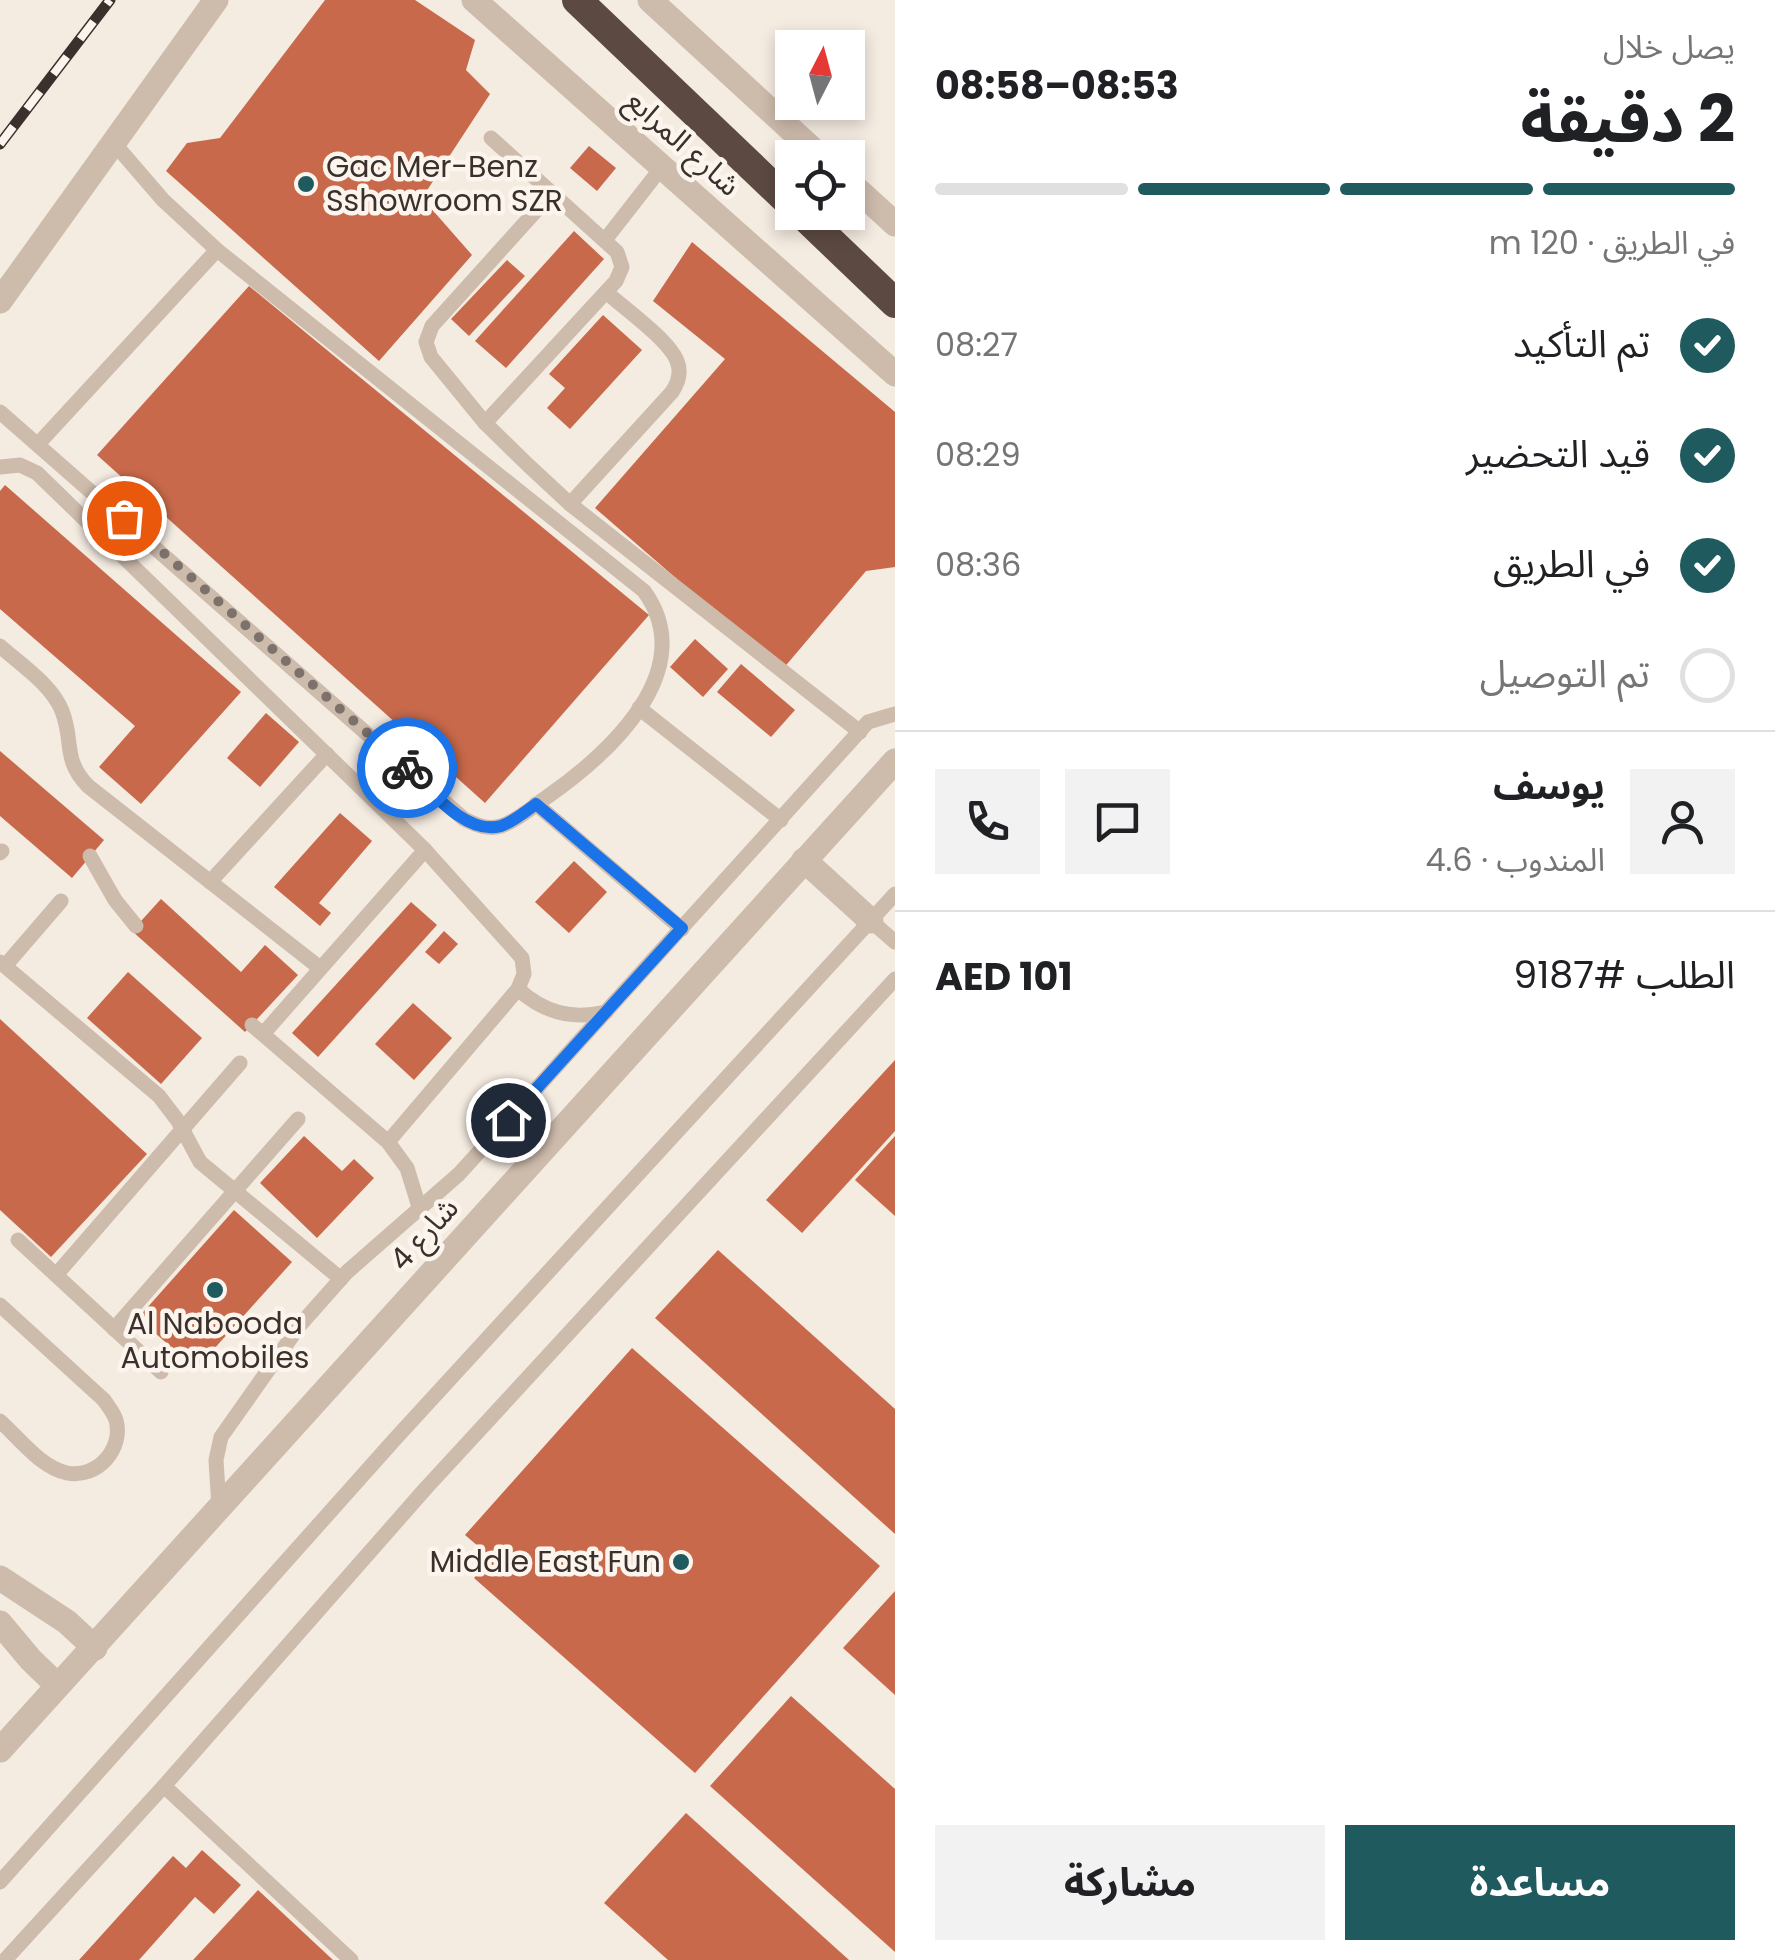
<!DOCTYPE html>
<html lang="ar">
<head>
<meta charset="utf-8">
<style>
	body { margin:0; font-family:Poppins,"Noto Sans Arabic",sans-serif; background:#f2f2f2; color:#202124; direction:rtl; height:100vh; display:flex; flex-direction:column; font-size:38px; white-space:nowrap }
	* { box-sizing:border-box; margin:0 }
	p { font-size:32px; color:#757577 }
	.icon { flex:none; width:55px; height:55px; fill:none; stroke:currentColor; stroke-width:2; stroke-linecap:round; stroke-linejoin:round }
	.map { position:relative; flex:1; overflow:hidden; direction:ltr }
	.side { display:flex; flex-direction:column; background:#fff; width:880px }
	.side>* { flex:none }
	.needle { width:65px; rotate:6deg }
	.controls { position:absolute; left:775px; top:30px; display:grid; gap:20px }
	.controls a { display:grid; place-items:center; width:90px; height:90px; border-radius:0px; background:#fff; box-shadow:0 5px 15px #0003; font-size:50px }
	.pin { position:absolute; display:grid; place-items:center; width:85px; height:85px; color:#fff; margin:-42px; border:5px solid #fff; border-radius:50%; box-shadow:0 2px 10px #0007 }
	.courier { position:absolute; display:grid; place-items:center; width:100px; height:100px; margin:-50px; border:8px solid #1a73e8; border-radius:50%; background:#fff; color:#222; box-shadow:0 2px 12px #0007 }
	.head em { font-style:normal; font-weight:700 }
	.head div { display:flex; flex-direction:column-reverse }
	.head { display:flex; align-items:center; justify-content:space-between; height:170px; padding:0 40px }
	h1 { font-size:65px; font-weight:700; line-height:75px }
	.bar { display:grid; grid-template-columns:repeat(4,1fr); gap:15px 10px; align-content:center; height:120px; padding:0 40px }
	.bar i { height:12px; border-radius:8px; background:#e0e0e0 }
	.bar .active { background:#1f5a5e }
	.bar p { grid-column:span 4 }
	.line { display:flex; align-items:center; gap:25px; padding:0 40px; border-top:2px solid #e0e0e0 }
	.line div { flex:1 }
	.round { display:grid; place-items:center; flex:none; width:105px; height:105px; border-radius:0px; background:#f2f2f2 }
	ol { padding:0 40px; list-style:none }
	li { display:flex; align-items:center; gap:30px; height:110px }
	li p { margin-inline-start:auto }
	li .icon { padding:10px; border-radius:50%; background:#1f5a5e; color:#fff; stroke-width:4 }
	li:last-child { color:#757577 }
	li i { width:55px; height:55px; border:5px solid #e0e0e0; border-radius:50% }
	.primary-button { display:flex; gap:20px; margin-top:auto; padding:20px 40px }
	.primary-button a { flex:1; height:115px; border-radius:0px; background:#1f5a5e; color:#fff; font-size:40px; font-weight:700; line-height:115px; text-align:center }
	.primary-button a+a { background:#f2f2f2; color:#202124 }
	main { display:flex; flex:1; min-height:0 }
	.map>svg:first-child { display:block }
</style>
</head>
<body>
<main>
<section class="side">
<div class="head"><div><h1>2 دقيقة</h1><p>يصل خلال</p></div><em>08:53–08:58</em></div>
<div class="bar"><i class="active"></i><i class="active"></i><i class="active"></i><i></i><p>في الطريق · 120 m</p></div>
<ol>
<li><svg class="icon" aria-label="check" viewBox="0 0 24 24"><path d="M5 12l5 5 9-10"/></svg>تم التأكيد<p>08:27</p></li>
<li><svg class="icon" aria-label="check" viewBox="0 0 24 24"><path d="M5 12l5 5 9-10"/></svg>قيد التحضير<p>08:29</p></li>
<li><svg class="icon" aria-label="check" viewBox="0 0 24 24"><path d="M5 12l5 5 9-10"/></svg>في الطريق<p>08:36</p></li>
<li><i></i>تم التوصيل</li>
</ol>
<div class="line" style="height:180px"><a class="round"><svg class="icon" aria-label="person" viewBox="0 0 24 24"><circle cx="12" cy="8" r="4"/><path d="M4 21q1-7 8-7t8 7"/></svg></a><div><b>يوسف</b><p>المندوب · 4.6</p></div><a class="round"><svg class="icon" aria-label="chat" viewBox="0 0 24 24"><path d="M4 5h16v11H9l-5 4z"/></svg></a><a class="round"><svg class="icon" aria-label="phone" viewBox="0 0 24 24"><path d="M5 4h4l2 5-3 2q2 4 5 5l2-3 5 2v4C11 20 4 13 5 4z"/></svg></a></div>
<div class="line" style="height:130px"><div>الطلب #9187</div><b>AED 101</b></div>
<div class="primary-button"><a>مساعدة</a><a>مشاركة</a></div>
</section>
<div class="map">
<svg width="895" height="1960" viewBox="0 0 895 1960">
	<rect width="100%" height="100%" fill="#f4ebe1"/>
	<g fill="#c8694b">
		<path d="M325,0h90l60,40 -9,30 24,24 -68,104 50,57 -93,106 -213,-190 21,-28 33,-5z"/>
		<path d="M589,146l27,22 -19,23 -27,-23z"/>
		<path d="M574,231l30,28 -98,109 -31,-27z"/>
		<path d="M692,242l203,170v155l-29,4 -84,99 -187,-162 130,-149 -72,-58z"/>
		<path d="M507,260l18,16 -56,60 -18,-17z"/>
		<path d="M249,286l400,329 -164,188 -388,-348z"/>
		<path d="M603,315l39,35 -72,79 -23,-21 18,-20 -16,-14z"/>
		<path d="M5,485l236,207 -100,112 -42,-37 36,-41 -135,-117v-118z"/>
		<path d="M695,639l33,30 -25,28 -33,-30z"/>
		<path d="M741,664l54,46 -24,27 -54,-45z"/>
		<path d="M266,713l33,29 -39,45 -33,-29z"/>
		<path d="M0,751l104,89 -32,38 -72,-62z"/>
		<path d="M340,813l32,28 -53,62 12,10 -11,13 -46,-39z"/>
		<path d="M574,861l33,31 -38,41 -34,-31z"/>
		<path d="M161,899l80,73 24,-27 33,30 -53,57 -113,-101z"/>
		<path d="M411,902l26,23 -119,132 -26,-24z"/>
		<path d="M444,931l14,13 -19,20 -14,-12z"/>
		<path d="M128,972l74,66 -41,46 -74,-66z"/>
		<path d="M413,1003l39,35 -38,42 -39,-36z"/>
		<path d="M0,1019l147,135 -96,103 -51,-47z"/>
		<path d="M895,1060v71l-93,102 -36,-33z"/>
		<path d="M304,1136l38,35 12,-12 20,19 -57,60 -57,-55z"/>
		<path d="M895,1136v80l-40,-36z"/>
		<path d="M234,1210l58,52 -96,107 -58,-51z"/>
		<path d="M718,1250l177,159v125l-240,-216z"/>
		<path d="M632,1348l248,218 -185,207 -221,-195 18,-20 -27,-23z"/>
		<path d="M895,1591v104l-52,-47z"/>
		<path d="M791,1696l104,93v163l-185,-166z"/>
		<path d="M686,1813l163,147h-181l-64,-57z"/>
		<path d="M202,1850l39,35 -27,29 -19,-17 -56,63h-60l94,-104 13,12z"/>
		<path d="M258,1890l75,70h-140z"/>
	</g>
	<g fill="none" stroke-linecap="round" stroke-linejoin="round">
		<g stroke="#cdbbac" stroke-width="15">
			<path d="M552,193l-120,133 -6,16 5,15 54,66 43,42 42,39 290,228"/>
			<path d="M605,240l57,-73"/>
			<path d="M0,412l464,407c12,6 24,11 37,7 16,-5 32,-20 46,-29 60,-42 155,-126 97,-206l-427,-341 -54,-50 -50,-58"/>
			<path d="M485,423l131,-142 6,-14 -5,-15 -126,-114"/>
			<path d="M39,443l178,-193"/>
			<path d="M0,467l20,-2 17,8 388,377 97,108 2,16 -6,15 -130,153"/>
			<path d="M570,504l102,-112c6,-9 10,-19 5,-31 -8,-21 -53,-53 -71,-69"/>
			<path d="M0,646c20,18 52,39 62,65 12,30 0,48 26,75l232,182"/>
			<path d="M639,708l142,112"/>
			<path d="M536,804l146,125"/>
			<path d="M0,853l2,-2"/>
			<path d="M90,856l25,44 21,26"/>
			<path d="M210,882l117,-128"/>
			<path d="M871,921l24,21"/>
			<path d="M0,962l159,134 19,25 22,41 141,117"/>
			<path d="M5,966l56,-65"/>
			<path d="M518,989c26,24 54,31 88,23"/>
			<path d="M252,1025l136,117 19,26 13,42"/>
			<path d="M263,1034l162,-184"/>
			<path d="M18,1240l143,132"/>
			<path d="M56,1275l184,-212"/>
			<path d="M0,1305l104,95c4,6 10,13 12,20 8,29 -19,59 -49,53 -26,-5 -48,-35 -67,-52"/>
			<path d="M114,1329l184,-210"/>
			<path d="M219,1507l-3,-47 5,-23 79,-112 47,-53 112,-98 409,-452 27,-8"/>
			<path d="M164,1786l187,174"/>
			<path d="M0,1882l395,-443 500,-545"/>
			<path d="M5,1960l159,-174 262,-298 469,-509"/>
		</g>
		<g stroke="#cdbbac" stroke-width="25">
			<path d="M804,860l67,61"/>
			<path d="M0,1578l67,44 28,26"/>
			<path d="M0,1623l31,37 26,25"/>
			<path d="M0,1750l895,-989"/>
		</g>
		<g stroke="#cdbbac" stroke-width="25">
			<path d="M474,0l421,374"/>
			<path d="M650,0l172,158"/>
			<path d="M848,181l47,43"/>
			<path d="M0,301l216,-301"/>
		</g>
		<g stroke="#5c4a42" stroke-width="30">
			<path d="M577,0l215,205"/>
			<path d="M800,212l95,91"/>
		</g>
		<g stroke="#3b302b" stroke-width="11">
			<path id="rail" d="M0,144l110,-144"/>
		</g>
		<use href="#rail" stroke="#fbf5ee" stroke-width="8" stroke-dasharray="22" stroke-linecap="butt"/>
	</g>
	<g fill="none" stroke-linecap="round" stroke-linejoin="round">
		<path stroke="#7c716b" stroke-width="10" stroke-dasharray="0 18" d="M124,518l283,250"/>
		<path stroke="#1a73e8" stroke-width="12" d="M407,768c23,21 58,68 94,58 12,-4 24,-14 35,-22l146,124 -174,192"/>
	</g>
	<g fill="#1f5a5e" stroke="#fbf5ee" stroke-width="4">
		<circle cx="306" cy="184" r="10"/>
		<circle cx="215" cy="1290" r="10"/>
		<circle cx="681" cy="1562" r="10"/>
	</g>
	<g text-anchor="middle" stroke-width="9" stroke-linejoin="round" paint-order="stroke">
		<g font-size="30" fill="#3b302b" stroke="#fbf5ee">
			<text transform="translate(683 143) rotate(42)" y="10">شارع المرابع</text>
			<text transform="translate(424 1234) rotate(-48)" y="10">شارع 4</text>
		</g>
		<g font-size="30" fill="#3b302b" stroke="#fbf5ee" text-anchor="start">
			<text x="326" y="177">Gac Mer-Benz<tspan x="326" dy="34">Sshowroom SZR</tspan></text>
			<text x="215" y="1334" text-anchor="middle">Al Nabooda<tspan x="215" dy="34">Automobiles</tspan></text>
			<text x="661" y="1572" text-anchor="end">Middle East Fun</text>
		</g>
	</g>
</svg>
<div class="controls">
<a><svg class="needle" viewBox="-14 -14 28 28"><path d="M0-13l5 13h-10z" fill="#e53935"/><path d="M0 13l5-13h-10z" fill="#757577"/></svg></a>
<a><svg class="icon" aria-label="locate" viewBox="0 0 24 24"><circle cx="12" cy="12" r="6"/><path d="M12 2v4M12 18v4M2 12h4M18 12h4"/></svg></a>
</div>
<div class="pin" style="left:124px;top:518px;background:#ea580c"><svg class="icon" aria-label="bag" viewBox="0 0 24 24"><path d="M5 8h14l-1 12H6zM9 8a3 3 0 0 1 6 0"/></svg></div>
<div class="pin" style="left:508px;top:1120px;background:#1f2937"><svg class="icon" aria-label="home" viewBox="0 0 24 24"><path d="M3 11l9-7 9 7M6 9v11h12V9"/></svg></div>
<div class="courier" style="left:407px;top:768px"><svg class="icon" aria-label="bike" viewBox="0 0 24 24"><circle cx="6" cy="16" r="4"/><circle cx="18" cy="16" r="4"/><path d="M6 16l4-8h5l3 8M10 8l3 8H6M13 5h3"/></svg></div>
</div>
</main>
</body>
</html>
